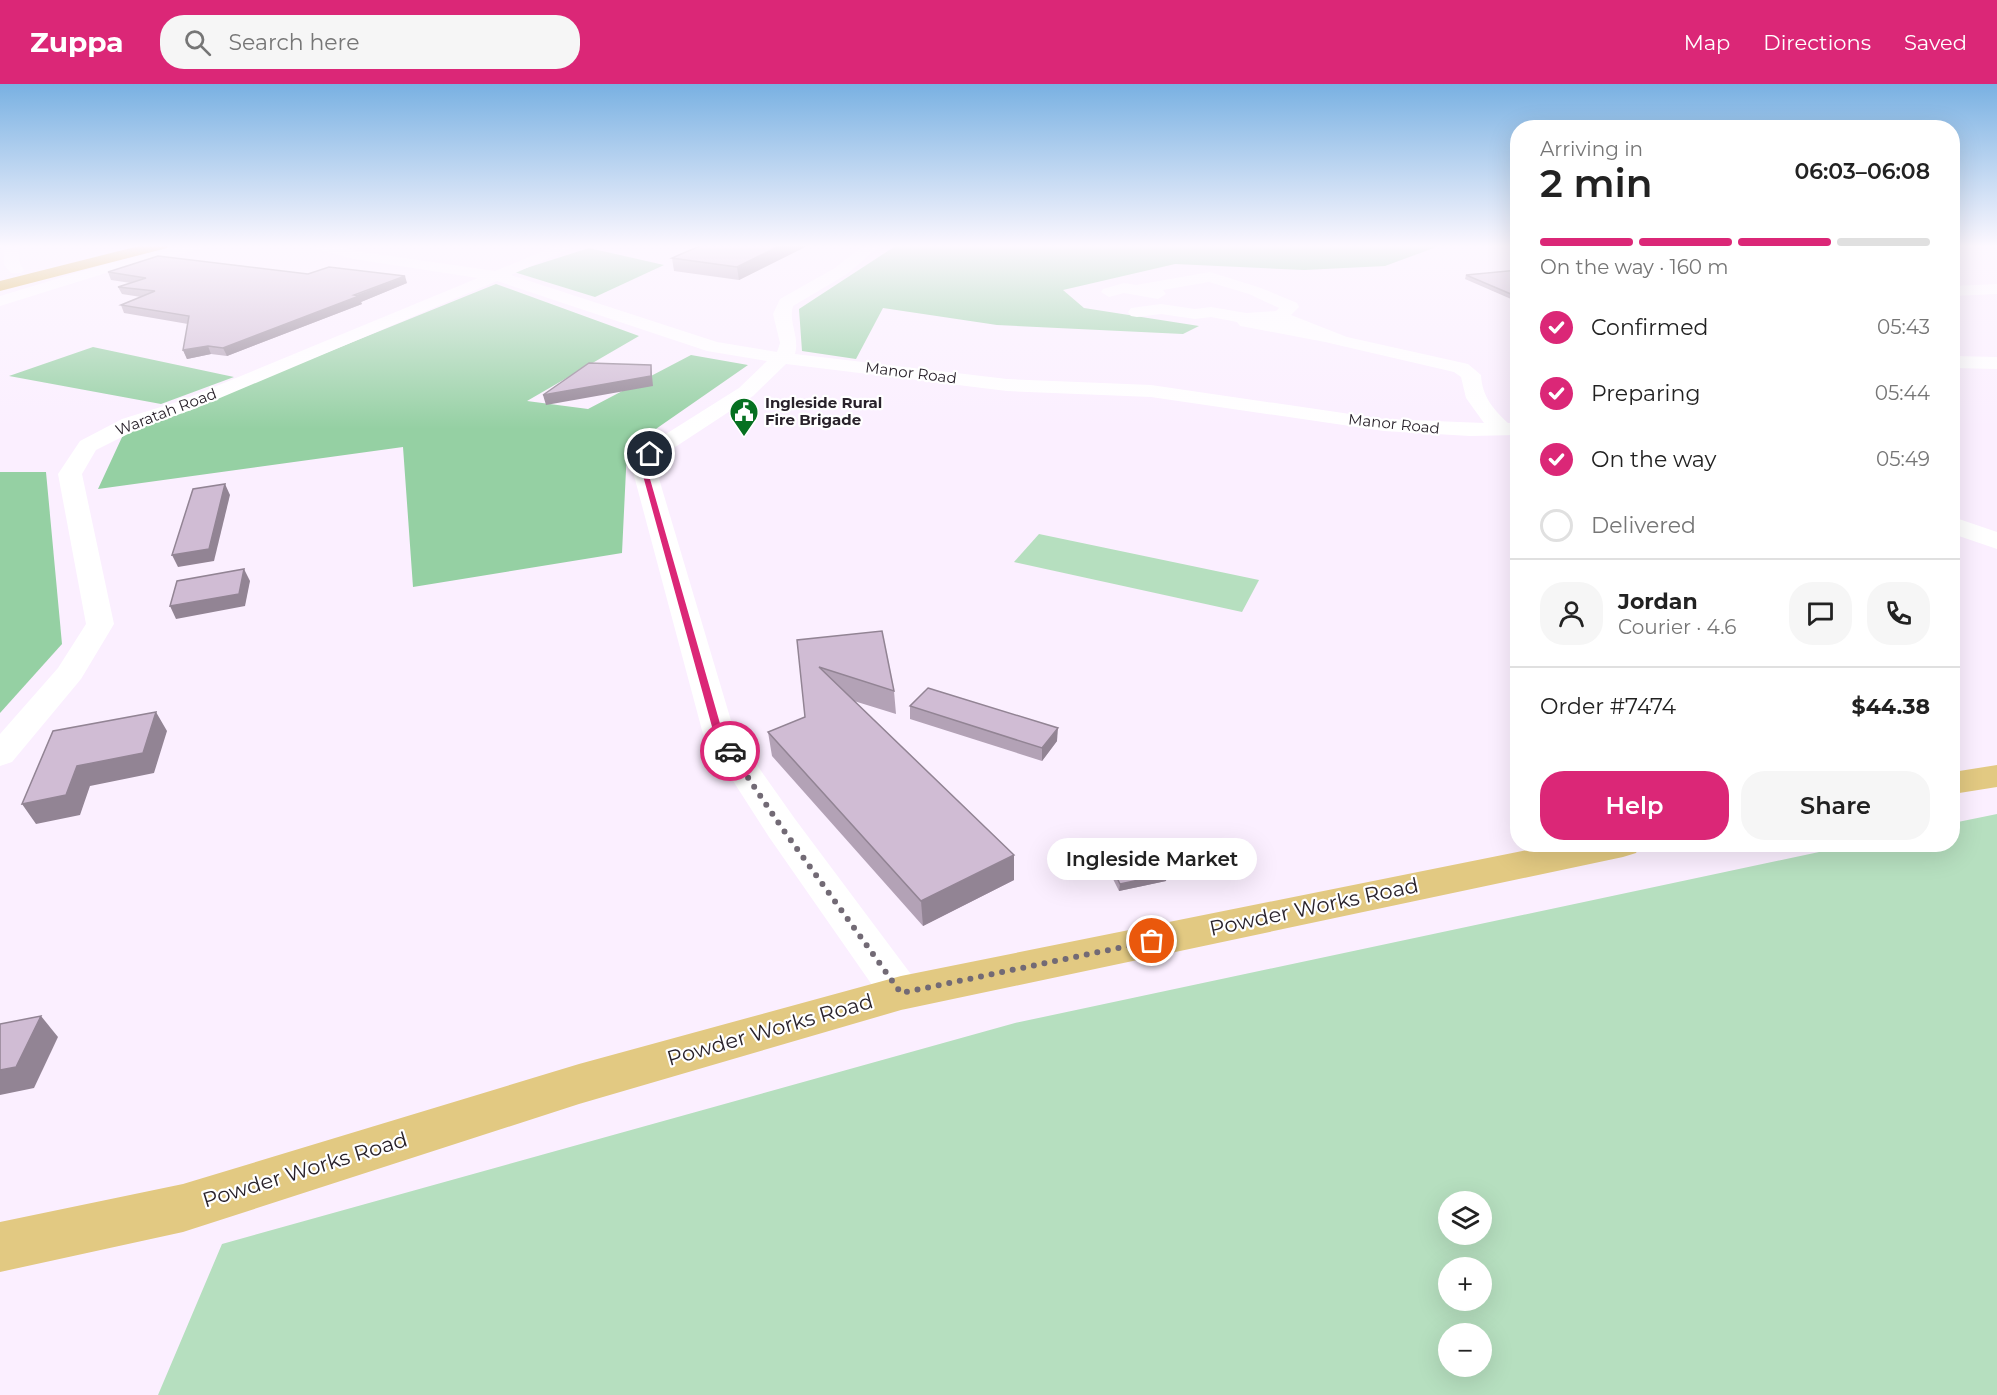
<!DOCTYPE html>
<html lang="en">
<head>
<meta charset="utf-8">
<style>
	body { margin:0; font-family:Montserrat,sans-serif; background:#f6f6f6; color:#222; height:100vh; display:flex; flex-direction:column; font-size:22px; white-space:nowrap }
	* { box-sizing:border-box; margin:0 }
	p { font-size:20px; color:#767676 }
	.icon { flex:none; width:33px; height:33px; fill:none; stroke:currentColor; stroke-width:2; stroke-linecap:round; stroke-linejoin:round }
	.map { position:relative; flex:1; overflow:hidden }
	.sheet { position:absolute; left:1510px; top:36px; width:450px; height:732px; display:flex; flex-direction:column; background:#fff; border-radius:24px; box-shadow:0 6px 24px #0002 }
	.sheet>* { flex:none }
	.tools { position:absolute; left:1438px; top:1107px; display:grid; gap:12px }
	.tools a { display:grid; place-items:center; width:54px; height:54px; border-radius:50%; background:#fff; box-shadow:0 6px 24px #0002; font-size:30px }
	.pin { position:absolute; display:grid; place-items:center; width:51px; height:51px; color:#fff; margin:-26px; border:3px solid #fff; border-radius:50%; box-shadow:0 2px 6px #0007 }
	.courier { position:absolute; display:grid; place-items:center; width:60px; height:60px; margin:-30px; border:4px solid #db2777; border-radius:50%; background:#fff; color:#222; box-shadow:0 2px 8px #0007 }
	.bubble { position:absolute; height:42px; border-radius:21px; background:#fff; box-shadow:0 6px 24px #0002; font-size:20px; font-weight:600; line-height:42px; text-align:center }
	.headline em { font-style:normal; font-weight:600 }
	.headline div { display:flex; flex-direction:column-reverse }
	.headline { display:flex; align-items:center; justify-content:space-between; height:102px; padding:0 30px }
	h1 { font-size:39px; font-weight:600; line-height:45px }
	.bar { display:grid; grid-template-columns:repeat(4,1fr); gap:9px 6px; align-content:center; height:72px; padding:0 30px }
	.bar i { height:8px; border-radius:4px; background:#e0e0e0 }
	.bar .on { background:#db2777 }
	.bar p { grid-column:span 4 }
	.line { display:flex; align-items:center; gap:15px; padding:0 30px; border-top:2px solid #e0e0e0 }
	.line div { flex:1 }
	.round { display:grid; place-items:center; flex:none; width:63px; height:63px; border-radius:24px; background:#f6f6f6 }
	ol { padding:0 30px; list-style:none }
	li { display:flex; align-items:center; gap:18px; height:66px }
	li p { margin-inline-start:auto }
	li .icon { padding:6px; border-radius:50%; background:#db2777; color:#fff; stroke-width:4 }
	li:last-child { color:#767676 }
	li i { width:33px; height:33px; border:3px solid #e0e0e0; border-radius:50% }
	.cta { display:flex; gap:12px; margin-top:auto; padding:12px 30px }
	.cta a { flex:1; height:69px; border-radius:24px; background:#db2777; color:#fff; font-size:24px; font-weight:600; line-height:69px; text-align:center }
	.cta a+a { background:#f6f6f6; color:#222 }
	header { display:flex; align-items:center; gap:36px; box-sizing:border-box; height:84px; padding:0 30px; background:#db2777; color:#fff }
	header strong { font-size:28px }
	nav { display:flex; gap:33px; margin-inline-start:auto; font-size:21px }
	.search { width:420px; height:54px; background:#f6f6f6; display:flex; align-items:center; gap:15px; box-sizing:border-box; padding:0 21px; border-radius:24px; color:#767676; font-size:22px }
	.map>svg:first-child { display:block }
</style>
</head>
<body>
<header>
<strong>Zuppa</strong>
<div class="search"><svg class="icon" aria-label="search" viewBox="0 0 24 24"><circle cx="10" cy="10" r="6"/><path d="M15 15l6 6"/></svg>Search here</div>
<nav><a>Map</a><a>Directions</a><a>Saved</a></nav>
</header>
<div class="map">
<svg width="1997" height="1311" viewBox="0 0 1997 1311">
	<rect width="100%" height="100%" fill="#fbefff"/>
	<g fill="#b6dfbf" fill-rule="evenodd">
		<path d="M1039,450l220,46 -17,32 -228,-50z"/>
		<path d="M1997,730v581h-1839l64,-151 793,-221 837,-178 101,-1v-21zM1449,1118h33v32h-33zM1449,1184h33v32h-33zM1449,1250h33v32h-33z"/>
	</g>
	<g fill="#95d0a3">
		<path d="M897,161h545l-57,21 -81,4 -129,-6 -112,26 21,18 115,18 -16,8 -186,-9 -114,-17 -27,51 -54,-8 -3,-42z"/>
		<path d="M589,164l75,17 -69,32 -81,-25z"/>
		<path d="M496,200l143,52 -112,65 61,8 103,-54 57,10 -121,84 -5,104 -209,34 -10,-140 -305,42 25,-54z"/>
		<path d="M93,263l141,30 -73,27 -152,-28z"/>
		<path d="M0,388h46l16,172 -62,69z"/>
	</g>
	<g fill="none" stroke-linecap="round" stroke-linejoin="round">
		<g fill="#fff" fill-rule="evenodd">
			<path d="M4,161h14l2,19 4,6 -3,3h-10l-7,-8z"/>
			<path d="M180,161h26l-2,3 -82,20 -122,38v-10l112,-34z"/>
			<path d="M310,161h25l20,6 140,20 63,-26h20l-67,30 206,67 60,10 3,-9 -7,-29 7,-15 55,-31 29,-23h17l-34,29 -54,32c-5,16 7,31 2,48l212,25 144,6 233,34 100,4 -18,-25 -5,-21 -7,-5 -129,-30 -79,-15 -6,-1 -3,-4 -26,-5 -16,2 -34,-5 -24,3 -6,-1 -3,-4 3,-4 30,-4 34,5 16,-2 35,6 30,-2 3,-3 -30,-14 -40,-12 -46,8 3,4 -8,5 -34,-6 -15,4 -8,-5 2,-3 21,-6 12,2 74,-13 51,16 36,15 2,4 -8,8 56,22 121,27 13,11c1,21 12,34 27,48h10v12l-48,1 -86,-5 -233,-34 -144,-6 -221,-27 -33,32 -93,61 -3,15 78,262 60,85 121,162 6,12 -6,12 -15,5 -15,-5 -117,-168 -66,-103 -70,-262 9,-23 97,-61 28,-27 -60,-10 -210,-70 -303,128 -56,20 -42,21 -14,24 32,150 -33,55 -69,83 -12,4v-32l58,-66 28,-44 -28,-150 22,-33 42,-22 58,-18 298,-123 -124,-19 -42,-11z"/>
			<path d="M1997,200v10l-44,2v-10z"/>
			<path d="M1953,272l44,1v12l-44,-1z"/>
			<path d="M1953,433l44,15v17l-44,-15z"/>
		</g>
		<g fill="#e2c982" fill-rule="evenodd">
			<path d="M1997,681v22l-44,7v-22z"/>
			<path d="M1557,760h84l-5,9 -13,4 -722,153 -322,94 -396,128 -183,40v-50l183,-38 396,-120 322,-88z"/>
		</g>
		<path fill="#cfa52f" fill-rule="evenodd" d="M143,161h26l-2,3 -167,43v-10z"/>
	</g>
	<g fill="#b3a2b6">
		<path d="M809,161l-70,35 -65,-9 -2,-13z"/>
		<path d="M1518,186v32l-53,-23 1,-4z"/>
		<path d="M108,188l200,2 99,9 -46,19 1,2 -135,52 -16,-2 -24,5 -4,-9 5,-26 -64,-11 -3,-8 20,-8 -19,-3 -4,-7 13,-4 -20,-3z"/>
		<path d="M797,556l97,51 2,23 -42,-13 160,179 -91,46 -151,-170 -4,-24 37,-15z"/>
		<path d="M910,622l147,35 -15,20 -132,-42z"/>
		<path d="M1107,774l60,16 -1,7 -47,10 -13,-26z"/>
	</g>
	<g fill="#928494">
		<path d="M781,161h28l-70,35 -2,-13z"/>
		<path d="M405,192l2,7 -46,19 1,2 -135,52 -4,-8z"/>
		<path d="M208,262l3,8 -24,5 -4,-9z"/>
		<path d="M651,281l2,21 -107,19 -3,-10z"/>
		<path d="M225,400l5,11 -16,66 -36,6 -6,-12z"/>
		<path d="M244,485l6,12 -5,25 -69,13 -6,-13z"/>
		<path d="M156,628l11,19 -13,42 -64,13 -10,29 -44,9 -14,-20z"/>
		<path d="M1058,644l-1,13 -15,20v-13z"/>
		<path d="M1014,771v25l-91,46 -2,-25z"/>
		<path d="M1167,790l-1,7 -47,10 1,-7z"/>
		<path d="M41,932l17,21 -24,51 -34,7v-25z"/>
	</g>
	<g fill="#d0bcd4" stroke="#928494" stroke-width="1.5">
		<path d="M702,161h79l-44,22 -65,-9z"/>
		<path d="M158,172l150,18 21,-7 76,9 -51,19 5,1 -136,52 -15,-2 -25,4 6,-34 -68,-11 34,-14 -37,-4 28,-9 -38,-6z"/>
		<path d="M1518,186v27l-52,-22z"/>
		<path d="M589,279l62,2v11l-108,19z"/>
		<path d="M225,400l-16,65 -37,6 21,-66z"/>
		<path d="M244,485l-5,25 -69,12 7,-25z"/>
		<path d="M882,547l12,60 -75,-24 195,188 -93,46 -153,-169 37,-15 -8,-77z"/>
		<path d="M928,604l130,40 -16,20 -132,-42z"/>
		<path d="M156,628l-13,41 -66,13 -11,29 -44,9 31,-73z"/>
		<path d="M1153,764l14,26 -47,10 -13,-26z"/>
		<path d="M41,932l-25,51 -16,3v-46z"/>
	</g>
	<linearGradient id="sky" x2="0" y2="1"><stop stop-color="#79b1e2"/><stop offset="0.47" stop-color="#fdf8ff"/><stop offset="1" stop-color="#fdf8ff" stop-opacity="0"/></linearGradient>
	<rect width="1997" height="345" fill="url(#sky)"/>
	<path fill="#db2777" d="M648,369l5,1 -5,18 75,262 12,17 -2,2h-7l-12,-19 -72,-262z"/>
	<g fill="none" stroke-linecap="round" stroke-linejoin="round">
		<path stroke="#726a75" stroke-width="6" stroke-dasharray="0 10.8" d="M730,667l52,77 119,165 251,-52"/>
	</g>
	<defs>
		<g id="civic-pin" transform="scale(1.5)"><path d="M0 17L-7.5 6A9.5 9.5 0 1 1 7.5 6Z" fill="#067021" stroke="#fff"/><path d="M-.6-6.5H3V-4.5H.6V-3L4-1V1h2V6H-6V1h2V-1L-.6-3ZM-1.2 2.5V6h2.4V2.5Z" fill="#fff"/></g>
	</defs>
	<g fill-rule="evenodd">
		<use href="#civic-pin" x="744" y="328"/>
	</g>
	<g text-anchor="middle" stroke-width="4.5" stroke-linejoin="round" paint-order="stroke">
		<g font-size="15" fill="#29222b" stroke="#fff">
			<text transform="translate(911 289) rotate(7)" y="5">Manor Road</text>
			<text transform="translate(166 328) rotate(-21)" y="5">Waratah Road</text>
			<text transform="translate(1394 340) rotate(6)" y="5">Manor Road</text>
		</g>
		<g font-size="15" font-weight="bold" fill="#29222b" stroke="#fff" text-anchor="start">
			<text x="765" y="324">Ingleside Rural<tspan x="765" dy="17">Fire Brigade</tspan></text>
		</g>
		<g font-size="21" fill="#29222b" stroke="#fff">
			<text transform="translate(1314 823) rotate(-12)" y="7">Powder Works Road</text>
			<text transform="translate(770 946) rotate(-16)" y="7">Powder Works Road</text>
			<text transform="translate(305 1086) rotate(-17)" y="7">Powder Works Road</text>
		</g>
	</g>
</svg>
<div class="tools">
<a><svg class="icon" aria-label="layers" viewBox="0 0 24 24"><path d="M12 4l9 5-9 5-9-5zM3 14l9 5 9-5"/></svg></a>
<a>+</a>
<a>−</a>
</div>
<div class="pin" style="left:1152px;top:857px;background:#ea580c"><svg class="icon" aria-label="bag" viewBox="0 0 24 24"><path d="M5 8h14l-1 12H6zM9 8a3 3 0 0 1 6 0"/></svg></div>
<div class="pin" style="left:650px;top:370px;background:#1f2937"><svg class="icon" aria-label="home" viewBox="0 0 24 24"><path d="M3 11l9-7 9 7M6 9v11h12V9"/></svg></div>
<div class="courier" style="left:730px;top:667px"><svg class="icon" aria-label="car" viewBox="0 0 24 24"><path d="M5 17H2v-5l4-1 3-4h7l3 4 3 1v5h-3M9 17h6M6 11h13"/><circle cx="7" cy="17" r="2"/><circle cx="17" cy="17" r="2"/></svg></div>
<div class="bubble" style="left:1047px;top:754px;width:210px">Ingleside Market</div>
<section class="sheet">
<div class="headline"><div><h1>2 min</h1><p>Arriving in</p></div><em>06:03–06:08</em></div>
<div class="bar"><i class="on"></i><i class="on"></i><i class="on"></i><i></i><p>On the way · 160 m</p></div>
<ol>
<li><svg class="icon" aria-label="check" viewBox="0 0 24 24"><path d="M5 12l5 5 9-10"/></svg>Confirmed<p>05:43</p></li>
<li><svg class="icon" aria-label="check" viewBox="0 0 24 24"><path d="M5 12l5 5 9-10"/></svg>Preparing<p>05:44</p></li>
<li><svg class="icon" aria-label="check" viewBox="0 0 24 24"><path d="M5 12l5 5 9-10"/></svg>On the way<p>05:49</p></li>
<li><i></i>Delivered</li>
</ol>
<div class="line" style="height:108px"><a class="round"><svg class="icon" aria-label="person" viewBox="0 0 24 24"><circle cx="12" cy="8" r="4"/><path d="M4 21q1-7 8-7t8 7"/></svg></a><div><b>Jordan</b><p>Courier · 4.6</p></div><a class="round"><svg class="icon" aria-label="chat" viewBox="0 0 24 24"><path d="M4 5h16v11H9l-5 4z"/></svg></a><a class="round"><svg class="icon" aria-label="phone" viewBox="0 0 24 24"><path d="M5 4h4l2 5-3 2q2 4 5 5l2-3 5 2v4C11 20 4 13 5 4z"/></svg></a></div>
<div class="line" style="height:78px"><div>Order #7474</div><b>$44.38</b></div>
<div class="cta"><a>Help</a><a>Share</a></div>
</section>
</div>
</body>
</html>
